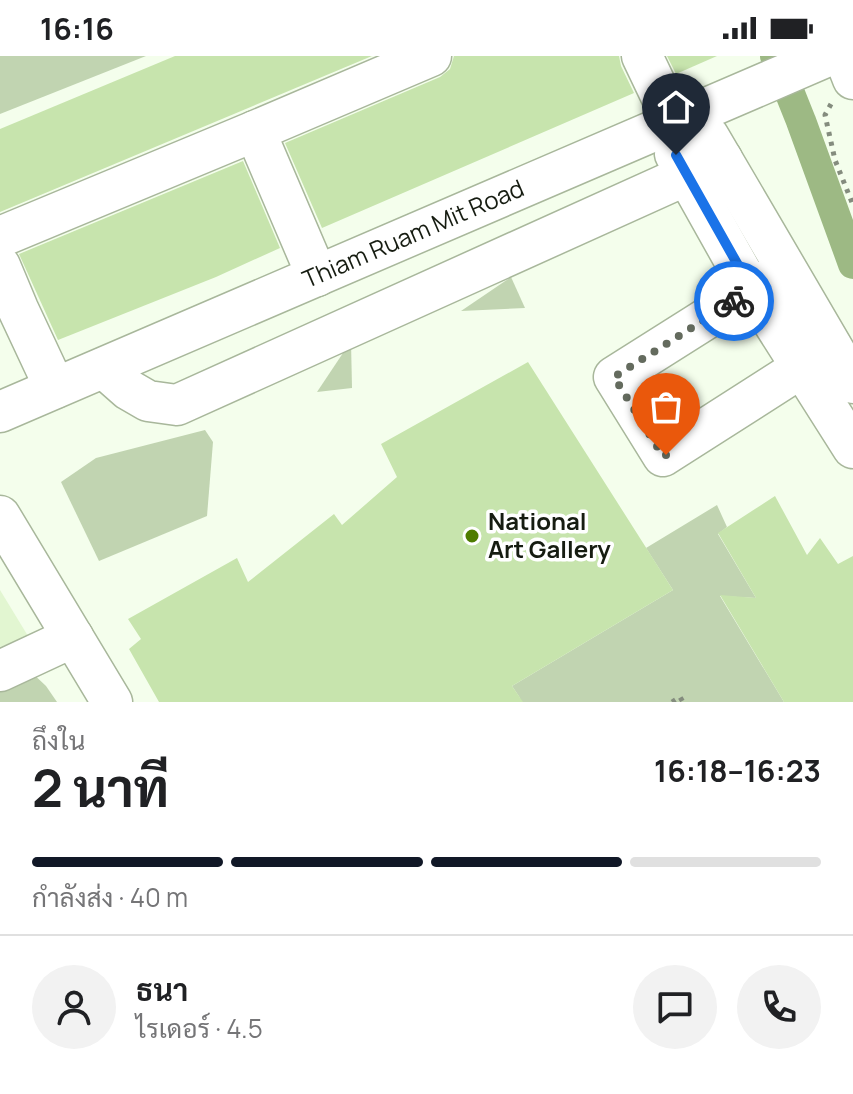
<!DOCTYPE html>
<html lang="th">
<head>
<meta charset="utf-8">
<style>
	body { margin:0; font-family:Manrope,Sarabun,sans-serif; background:#f2f2f2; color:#202124; height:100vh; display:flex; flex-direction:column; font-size:30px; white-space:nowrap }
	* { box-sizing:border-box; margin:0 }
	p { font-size:26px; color:#757577 }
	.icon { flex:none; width:44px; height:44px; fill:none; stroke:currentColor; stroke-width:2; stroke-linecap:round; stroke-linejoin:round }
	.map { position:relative; height:646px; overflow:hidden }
	.side { display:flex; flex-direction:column; background:#fff; flex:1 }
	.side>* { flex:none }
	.pin { position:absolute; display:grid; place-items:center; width:68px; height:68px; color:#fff; margin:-82px -34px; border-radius:50% 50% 50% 0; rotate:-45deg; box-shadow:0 0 8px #0007 }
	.pin .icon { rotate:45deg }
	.courier { position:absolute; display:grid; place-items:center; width:80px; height:80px; margin:-40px; border:6px solid #1a73e8; border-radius:50%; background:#fff; color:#222; box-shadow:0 2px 10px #0007 }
	.summary em { font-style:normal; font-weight:700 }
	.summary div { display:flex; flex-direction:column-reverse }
	.summary { display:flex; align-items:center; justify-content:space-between; height:136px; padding:0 32px }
	h1 { font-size:52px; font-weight:700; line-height:60px }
	.bar { display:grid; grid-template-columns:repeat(4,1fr); gap:12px 8px; align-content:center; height:96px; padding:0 32px }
	.bar i { height:10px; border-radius:6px; background:#e0e0e0 }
	.bar .current { background:#111827 }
	.bar p { grid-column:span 4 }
	.line { display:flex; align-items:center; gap:20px; padding:0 32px; border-top:2px solid #e0e0e0 }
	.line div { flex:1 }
	.round { display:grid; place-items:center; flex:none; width:84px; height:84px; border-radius:42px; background:#f2f2f2 }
	.status { display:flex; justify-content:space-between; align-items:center; height:56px; padding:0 40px; background:#fff; direction:ltr }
	.status svg { height:22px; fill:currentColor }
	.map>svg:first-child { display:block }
</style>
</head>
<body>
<div class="status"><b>16:16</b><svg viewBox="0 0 49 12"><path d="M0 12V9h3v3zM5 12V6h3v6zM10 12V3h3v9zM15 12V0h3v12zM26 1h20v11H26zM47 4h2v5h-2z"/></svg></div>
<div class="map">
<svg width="853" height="646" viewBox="0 0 853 646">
	<rect width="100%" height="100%" fill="#f4feec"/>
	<path fill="#e2f6d1" d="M0,534l28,46 -28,11z"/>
	<g fill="#c1d4b1">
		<path d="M0,0h146l-146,58z"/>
		<path d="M511,221l14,31 -64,3z"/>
		<path d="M351,285l1,47 -35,4z"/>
		<path d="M205,374l8,12 -6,74 -108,45 -38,-79 35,-24z"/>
		<path d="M717,449l10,22 -9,7 38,64 -36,-2 64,106h-264v-4l-8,-12 161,-96 -27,-42z"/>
		<path d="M30,615l16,15 11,16h-57v-17z"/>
	</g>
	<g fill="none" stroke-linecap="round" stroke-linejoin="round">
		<path stroke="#9db984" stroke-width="30" d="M775,0l26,65 52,143"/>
	</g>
	<g fill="#c7e4ad">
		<path d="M175,0h197l-372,156v-83z"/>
		<path d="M454,0h165l2,10 13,27 -312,135 -37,-85 155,-66 10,-8z"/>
		<path d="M667,0h50l-41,18z"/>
		<path d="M243,105l37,87 -64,29 -158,63 -39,-86z"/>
		<path d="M528,306l145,228 -161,96 11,16h-364l-30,-53 12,-10 -13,-20 109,-61 11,24 86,-68 8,11 55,-48 -16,-33z"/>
		<path d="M775,440l32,59 13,-17 18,26 15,-8v146h-69l-64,-107 36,3 -38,-65z"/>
	</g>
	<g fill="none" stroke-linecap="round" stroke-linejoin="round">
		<g stroke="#a8b79b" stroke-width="43">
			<g id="minor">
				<path d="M642,0l32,67"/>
				<path d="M844,0l9,23"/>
				<path d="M255,75l62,145"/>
				<path d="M709,81l144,246"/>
				<path d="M675,98l65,116 113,178"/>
				<path d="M0,181l255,-106 176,-75"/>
				<path d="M0,210l18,43 37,79"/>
				<path d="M785,213l-171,108 49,79 169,-108"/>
				<path d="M104,312l25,22 19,11 29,4 545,-246"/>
				<path id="s1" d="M0,356l828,-356"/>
				<path d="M0,460l112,186"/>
				<path d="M0,615l73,-34"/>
			</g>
		</g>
		<g stroke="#848c7e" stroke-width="5" stroke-dasharray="4 6" stroke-linecap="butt">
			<path d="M831,48l-6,11 10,45 18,45"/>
			<path d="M672,646l8,-5 3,5"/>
		</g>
		<use href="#minor" stroke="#fff" stroke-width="40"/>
	</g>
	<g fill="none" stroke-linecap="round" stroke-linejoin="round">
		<path stroke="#646b5e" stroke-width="8" stroke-dasharray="0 14.4" d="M666,399l-3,1 -49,-79 120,-76"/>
		<path stroke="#1a73e8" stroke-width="10" d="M676,99l76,135 -18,11"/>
	</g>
	<circle fill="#4e7c00" stroke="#fff" stroke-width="3" cx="472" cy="480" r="8"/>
	<g text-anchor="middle" stroke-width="7" stroke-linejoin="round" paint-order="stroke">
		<g font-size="24" fill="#161c11" stroke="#fff">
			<text dy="8" stroke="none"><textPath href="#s1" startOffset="450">Thiam Ruam Mit Road</textPath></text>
		</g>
		<g font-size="24" font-weight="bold" fill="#161c11" stroke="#fff" text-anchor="start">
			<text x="488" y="474">National<tspan x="488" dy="28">Art Gallery</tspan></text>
		</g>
	</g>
</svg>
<div class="pin" style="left:666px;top:399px;background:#ea580c"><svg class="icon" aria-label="bag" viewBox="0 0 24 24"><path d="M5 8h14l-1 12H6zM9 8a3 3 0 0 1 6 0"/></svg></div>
<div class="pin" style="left:676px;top:99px;background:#1f2937"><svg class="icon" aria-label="home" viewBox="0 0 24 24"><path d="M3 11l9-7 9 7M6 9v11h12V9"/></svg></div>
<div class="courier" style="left:734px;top:245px"><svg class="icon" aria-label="bike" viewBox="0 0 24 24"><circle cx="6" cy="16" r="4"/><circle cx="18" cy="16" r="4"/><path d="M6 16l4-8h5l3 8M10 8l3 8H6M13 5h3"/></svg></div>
</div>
<section class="side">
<div class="summary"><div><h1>2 นาที</h1><p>ถึงใน</p></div><em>16:18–16:23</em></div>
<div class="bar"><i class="current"></i><i class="current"></i><i class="current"></i><i></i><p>กำลังส่ง · 40 m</p></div>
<div class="line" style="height:144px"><a class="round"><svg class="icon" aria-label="person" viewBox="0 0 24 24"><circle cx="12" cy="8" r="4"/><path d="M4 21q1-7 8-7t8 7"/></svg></a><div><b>ธนา</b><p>ไรเดอร์ · 4.5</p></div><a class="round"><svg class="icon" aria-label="chat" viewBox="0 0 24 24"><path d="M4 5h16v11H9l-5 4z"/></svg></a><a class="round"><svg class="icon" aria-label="phone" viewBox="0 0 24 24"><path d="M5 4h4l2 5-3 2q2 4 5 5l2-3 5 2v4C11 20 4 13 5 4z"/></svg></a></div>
</section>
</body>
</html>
